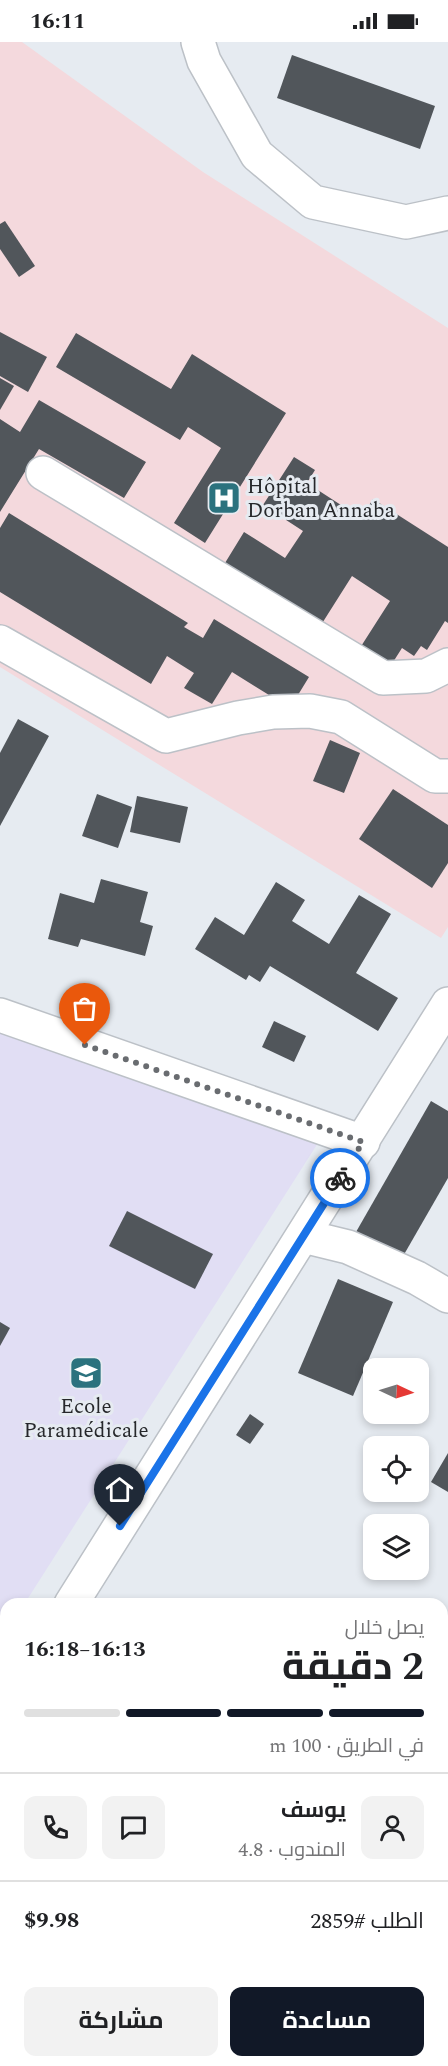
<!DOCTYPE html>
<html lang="ar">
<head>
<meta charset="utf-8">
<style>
	body { margin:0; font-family:Spectral,Cairo,serif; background:#f2f2f2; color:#202124; direction:rtl; height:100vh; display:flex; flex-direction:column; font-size:22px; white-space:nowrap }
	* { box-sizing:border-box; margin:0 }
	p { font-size:20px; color:#757577 }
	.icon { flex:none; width:33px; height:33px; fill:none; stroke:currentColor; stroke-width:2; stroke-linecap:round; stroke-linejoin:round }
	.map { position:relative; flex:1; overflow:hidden; direction:ltr }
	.drawer { position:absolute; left:0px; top:1556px; width:448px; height:470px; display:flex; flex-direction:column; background:#fff; border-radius:18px 18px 0 0; box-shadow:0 3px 9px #0003; direction:rtl }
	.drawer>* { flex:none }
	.needle { width:39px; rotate:94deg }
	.tools { position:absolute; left:363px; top:1316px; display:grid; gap:12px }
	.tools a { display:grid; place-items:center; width:66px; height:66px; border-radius:12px; background:#fff; box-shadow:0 3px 9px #0003; font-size:30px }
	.pin { position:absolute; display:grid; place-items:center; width:51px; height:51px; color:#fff; margin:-62px -26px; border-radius:50% 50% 50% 0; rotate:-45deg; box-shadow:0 0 6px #0007 }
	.pin .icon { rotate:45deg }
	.courier { position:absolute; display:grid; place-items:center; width:60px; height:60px; margin:-30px; border:4px solid #1a73e8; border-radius:50%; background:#fff; color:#222; box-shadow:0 2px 8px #0007 }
	.summary em { font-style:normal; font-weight:700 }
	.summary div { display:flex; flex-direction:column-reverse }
	.summary { display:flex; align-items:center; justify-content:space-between; height:102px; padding:0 24px }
	h1 { font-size:39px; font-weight:700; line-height:45px }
	.bar { display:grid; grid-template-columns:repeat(4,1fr); gap:9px 6px; align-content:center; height:72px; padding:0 24px }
	.bar i { height:8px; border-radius:4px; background:#e0e0e0 }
	.bar .selected { background:#111827 }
	.bar p { grid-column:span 4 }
	.line { display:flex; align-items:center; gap:15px; padding:0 24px; border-top:2px solid #e0e0e0 }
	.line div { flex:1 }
	.round { display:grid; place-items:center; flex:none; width:63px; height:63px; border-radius:12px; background:#f2f2f2 }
	.button { display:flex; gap:12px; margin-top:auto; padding:12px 24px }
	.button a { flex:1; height:69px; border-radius:12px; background:#111827; color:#fff; font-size:24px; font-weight:700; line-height:69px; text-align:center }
	.button a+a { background:#f2f2f2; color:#202124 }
	.status { display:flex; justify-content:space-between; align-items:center; height:42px; padding:0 30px; background:#fff; direction:ltr }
	.status svg { height:16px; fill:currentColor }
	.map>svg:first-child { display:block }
</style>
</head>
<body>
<div class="status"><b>16:11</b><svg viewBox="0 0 49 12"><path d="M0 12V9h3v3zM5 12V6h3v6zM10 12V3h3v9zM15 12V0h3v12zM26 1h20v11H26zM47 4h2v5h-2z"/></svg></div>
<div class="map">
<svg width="448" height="2024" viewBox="0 0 448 2024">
	<rect width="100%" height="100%" fill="#e6ebf1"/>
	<path fill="#e1def4" d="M0,986l318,115 -293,460 -19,1v29l-6,10z"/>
	<path fill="#f4d9dd" d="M0,0h22l181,130 245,156v599l-7,11 -441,-271z"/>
	<g fill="#51565b">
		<path d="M292,13l143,51 -15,43 -143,-51z"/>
		<path d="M5,179l30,45 -16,11 -19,-28v-25z"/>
		<path d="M0,290l47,25 -19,35 -28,-16z"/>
		<path d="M76,291l95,56 21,-35 94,59 -81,130 -31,-20 47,-75 -33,-21 -8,13 -124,-73z"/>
		<path d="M0,336l14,8 -14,24z"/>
		<path d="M39,358l107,62 -22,36 -85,-49 -39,63v-93l20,13z"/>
		<path d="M294,415l21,13 -8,13 54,35 12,-19 75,48v76l-3,-2 -18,29 -6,-4 -7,10 -12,-8 -14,22 -30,-19 32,-50 -38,-25 -31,49 -96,-62 19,-31 41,26 18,-27 -40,-26z"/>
		<path d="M9,471l179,110 -4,4 19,11 11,-19 95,58 -19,31 -58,-36 -20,32 -28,-16 10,-15 -27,-17 -16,28 -151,-92v-64z"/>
		<path d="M18,677l31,17 -49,90v-73z"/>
		<path d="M330,698l30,13 -16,40 -31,-12z"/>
		<path d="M393,747l55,36v38l-16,25 -73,-49z"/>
		<path d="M97,752l35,13 -14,41 -36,-12z"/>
		<path d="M137,754l51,11 -8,36 -50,-11z"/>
		<path d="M101,837l47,13 -8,30 13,4 -8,30 -64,-17 -3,8 -30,-8 12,-46 34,10z"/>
		<path d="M276,840l29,18 -13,21 37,23 30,-49 32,19 -35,59 42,25 -20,33 -108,-65 -10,16 -11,-7 -3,5 -51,-31 20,-32 29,18z"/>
		<path d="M274,979l32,15 -12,26 -32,-15z"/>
		<path d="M431,1059l17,10v67l-46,80 -46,-26z"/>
		<path d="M127,1169l86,43 -18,35 -86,-43z"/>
		<path d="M338,1237l55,23 -40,94 -55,-23z"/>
		<path d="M0,1280l10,6 -10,18z"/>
		<path d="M250,1372l14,10 -14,20 -14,-9z"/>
		<path d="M448,1411v39l-17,-10z"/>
		<path d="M442,1875l6,4v22l-6,9z"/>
	</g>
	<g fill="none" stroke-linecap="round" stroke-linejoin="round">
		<g stroke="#bcc1c7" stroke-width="36">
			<g id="minor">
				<path d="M198,0l6,19 53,94 56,47 93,20 42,-9"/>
				<path d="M43,431l340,205 43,-2 22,-11"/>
				<path d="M0,600l166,94 72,-18 35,-6 37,-1 31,6 94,59h13"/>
				<path d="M0,973l363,127"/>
				<path d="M303,1194l45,11 69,31 31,18"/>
				<path d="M442,1633l6,-9"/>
				<path d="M0,1933l6,4"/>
				<path d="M142,2019l8,5"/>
				<path d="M212,2024l3,-5"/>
				<path d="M441,2024l7,-11"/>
			</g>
		</g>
		<g stroke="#bcc1c7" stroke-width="36">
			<g id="major">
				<path d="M71,1562l377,-600"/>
				<path d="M0,1673l6,-9"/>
			</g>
		</g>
		<use href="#minor" stroke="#fff" stroke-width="33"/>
		<use href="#major" stroke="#fff" stroke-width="33"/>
	</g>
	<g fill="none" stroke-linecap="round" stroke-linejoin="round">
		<path stroke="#696c70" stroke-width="6" stroke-dasharray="0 10.8" d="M85,1003l278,97 -23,36"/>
		<path stroke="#1a73e8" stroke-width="8" d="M120,1484l220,-348"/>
	</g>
	<defs>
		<g id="hospital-square" transform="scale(1.725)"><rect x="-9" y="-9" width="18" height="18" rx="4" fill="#2b727e" stroke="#e6ebf1"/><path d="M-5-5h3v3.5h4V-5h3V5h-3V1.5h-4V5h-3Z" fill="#fff"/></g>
		<g id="university-square" transform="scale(1.725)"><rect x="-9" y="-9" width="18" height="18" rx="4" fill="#2b727e" stroke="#e6ebf1"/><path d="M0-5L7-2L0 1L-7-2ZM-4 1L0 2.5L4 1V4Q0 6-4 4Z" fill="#fff"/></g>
	</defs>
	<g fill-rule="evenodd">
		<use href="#hospital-square" x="224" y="456"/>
		<use href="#university-square" x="86" y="1331"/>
	</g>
	<g text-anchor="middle" stroke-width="6" stroke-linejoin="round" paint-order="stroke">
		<g font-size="21" fill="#26282b" stroke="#e6ebf1" text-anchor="start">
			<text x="247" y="451">Hôpital<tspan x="247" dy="24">Dorban Annaba</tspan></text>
			<text x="86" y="1371" text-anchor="middle">Ecole<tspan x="86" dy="24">Paramédicale</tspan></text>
		</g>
	</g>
</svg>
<div class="tools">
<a><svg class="needle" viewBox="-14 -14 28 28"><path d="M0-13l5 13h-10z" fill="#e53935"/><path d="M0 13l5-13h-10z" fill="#757577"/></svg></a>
<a><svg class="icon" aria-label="locate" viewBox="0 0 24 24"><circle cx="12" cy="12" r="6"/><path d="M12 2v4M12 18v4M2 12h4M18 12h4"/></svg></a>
<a><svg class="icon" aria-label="layers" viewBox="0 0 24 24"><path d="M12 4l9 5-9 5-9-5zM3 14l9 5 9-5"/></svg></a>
</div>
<div class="pin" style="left:85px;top:1003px;background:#ea580c"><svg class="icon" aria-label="bag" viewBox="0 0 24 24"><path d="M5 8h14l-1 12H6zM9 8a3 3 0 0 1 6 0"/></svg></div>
<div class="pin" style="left:120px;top:1484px;background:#1f2937"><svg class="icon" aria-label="home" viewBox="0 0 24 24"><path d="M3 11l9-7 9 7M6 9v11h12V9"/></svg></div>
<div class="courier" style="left:340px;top:1136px"><svg class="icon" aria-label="bike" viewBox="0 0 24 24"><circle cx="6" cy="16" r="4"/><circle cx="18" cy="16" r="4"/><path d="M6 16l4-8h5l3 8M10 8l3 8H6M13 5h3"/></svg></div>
<section class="drawer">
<div class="summary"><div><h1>2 دقيقة</h1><p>يصل خلال</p></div><em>16:13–16:18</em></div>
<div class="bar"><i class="selected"></i><i class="selected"></i><i class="selected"></i><i></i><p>في الطريق · 100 m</p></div>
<div class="line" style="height:108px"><a class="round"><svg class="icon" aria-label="person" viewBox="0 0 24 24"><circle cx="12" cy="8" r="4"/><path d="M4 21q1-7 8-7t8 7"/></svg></a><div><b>يوسف</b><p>المندوب · 4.8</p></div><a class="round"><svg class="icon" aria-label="chat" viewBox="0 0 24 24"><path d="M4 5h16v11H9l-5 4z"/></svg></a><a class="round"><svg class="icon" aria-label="phone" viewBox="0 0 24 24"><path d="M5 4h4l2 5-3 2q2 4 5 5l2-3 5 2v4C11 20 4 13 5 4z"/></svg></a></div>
<div class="line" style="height:78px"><div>الطلب #2859</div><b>$9.98</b></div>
<div class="button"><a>مساعدة</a><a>مشاركة</a></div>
</section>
</div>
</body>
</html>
